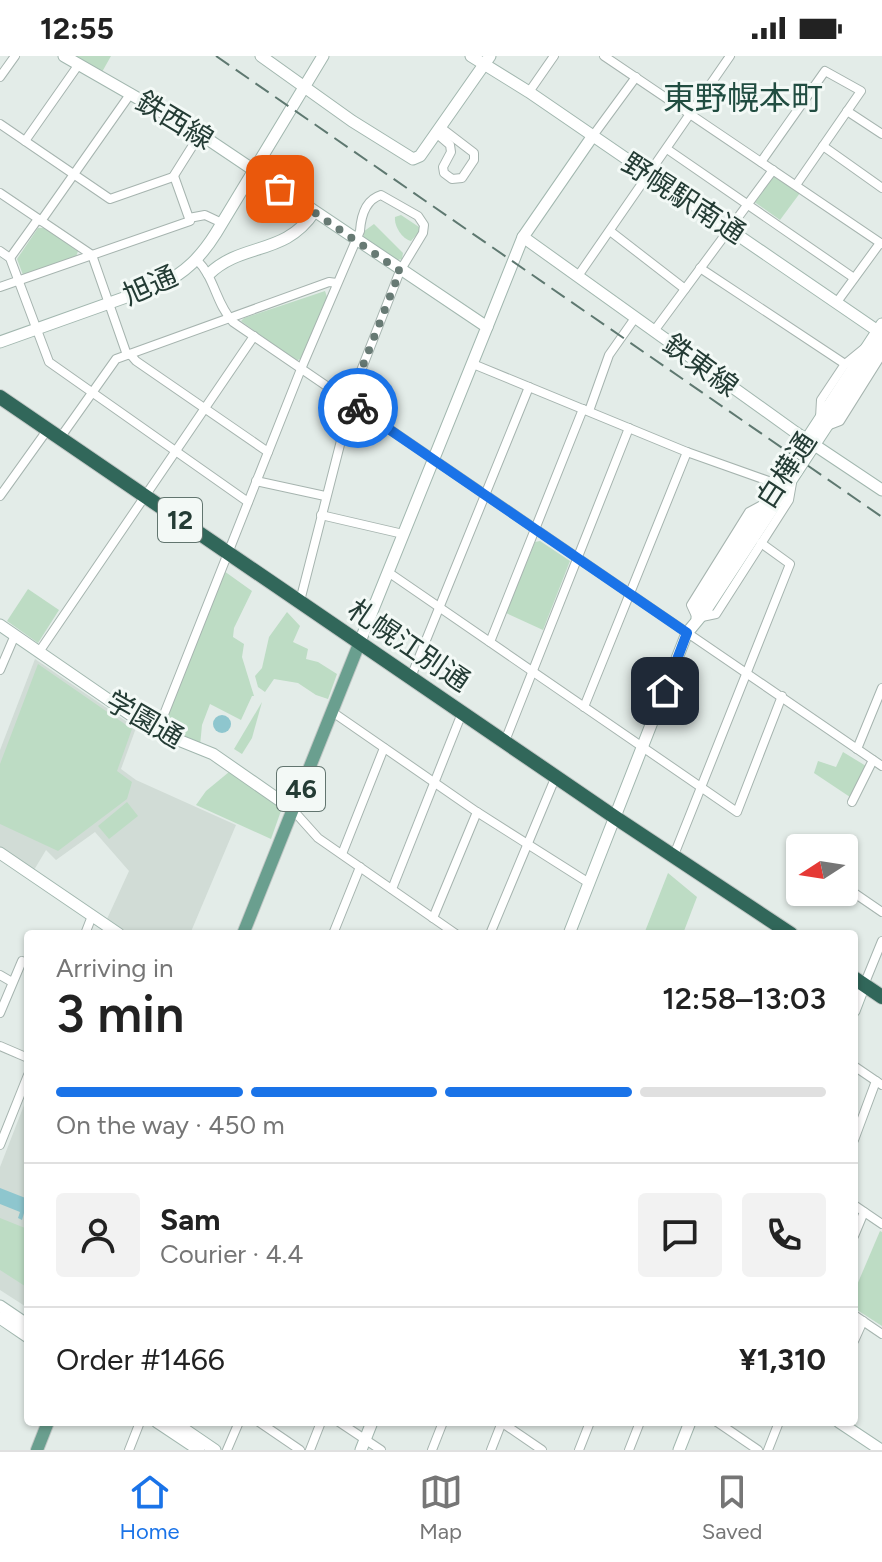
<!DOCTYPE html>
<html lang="en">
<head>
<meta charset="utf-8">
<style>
	body { margin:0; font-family:Figtree,"Noto Sans JP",sans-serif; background:#f2f2f2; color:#222; height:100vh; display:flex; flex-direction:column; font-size:30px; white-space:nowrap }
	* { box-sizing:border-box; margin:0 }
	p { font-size:26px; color:#767676 }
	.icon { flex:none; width:44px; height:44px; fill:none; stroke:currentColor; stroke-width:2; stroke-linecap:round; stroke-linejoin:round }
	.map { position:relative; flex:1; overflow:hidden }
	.details { position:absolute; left:24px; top:874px; width:834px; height:496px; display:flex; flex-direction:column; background:#fff; border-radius:8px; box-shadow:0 2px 6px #0004 }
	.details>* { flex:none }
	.needle { width:52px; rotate:258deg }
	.buttons { position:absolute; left:786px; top:778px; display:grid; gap:16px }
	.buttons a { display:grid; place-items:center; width:72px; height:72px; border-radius:8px; background:#fff; box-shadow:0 2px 6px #0004; font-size:40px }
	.pin { position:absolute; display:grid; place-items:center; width:68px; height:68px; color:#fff; margin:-34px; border-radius:16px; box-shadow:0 4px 12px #0006 }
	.courier { position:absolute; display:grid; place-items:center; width:80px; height:80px; margin:-40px; border:6px solid #1a73e8; border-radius:50%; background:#fff; color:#222; box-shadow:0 2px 10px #0007 }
	.summary em { font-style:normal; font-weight:600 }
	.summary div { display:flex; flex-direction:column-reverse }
	.summary { display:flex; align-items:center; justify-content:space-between; height:136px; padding:0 32px }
	h1 { font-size:52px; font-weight:600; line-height:60px }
	.bar { display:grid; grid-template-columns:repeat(4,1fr); gap:12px 8px; align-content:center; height:96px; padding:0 32px }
	.bar i { height:10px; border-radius:6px; background:#e0e0e0 }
	.bar .selected { background:#1a73e8 }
	.bar p { grid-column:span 4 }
	.line { display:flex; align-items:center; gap:20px; padding:0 32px; border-top:2px solid #e0e0e0 }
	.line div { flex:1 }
	.round { display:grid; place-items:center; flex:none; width:84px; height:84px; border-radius:8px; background:#f2f2f2 }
	.status { display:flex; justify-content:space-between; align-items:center; height:56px; padding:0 40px; background:#fff; direction:ltr }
	.status svg { height:22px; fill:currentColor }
	.tab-bar { display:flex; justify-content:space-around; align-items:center; height:112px; border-top:2px solid #e0e0e0; background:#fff; font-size:22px; color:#767676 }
	.tab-bar a { display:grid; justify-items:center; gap:4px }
	.tab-bar .selected { color:#1a73e8 }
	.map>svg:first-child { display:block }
</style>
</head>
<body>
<div class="status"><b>12:55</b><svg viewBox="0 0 49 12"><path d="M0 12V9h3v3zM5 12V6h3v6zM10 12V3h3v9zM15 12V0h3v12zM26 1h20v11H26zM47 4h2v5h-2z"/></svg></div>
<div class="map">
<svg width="882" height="1394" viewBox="0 0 882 1394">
	<rect width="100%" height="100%" fill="#e3ece8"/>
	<g fill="#d1dcd6">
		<path d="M35,603l101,69 -15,41 15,11 100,45 -46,109h-59l-24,-15 22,-48 -34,-39 -39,28 -10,-10 -12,20 -34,-23v-97z"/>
		<path d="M26,1044l2,1v207l-28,-18v-123z"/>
	</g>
	<g fill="#bddcc4">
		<path d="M75,0h36l-9,16z"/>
		<path d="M774,120l26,17 -20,27 -27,-19z"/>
		<path d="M401,159l18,12v5l-8,9c-9,-2 -17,-15 -16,-24z"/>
		<path d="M374,168l29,29 -1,6 -4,1 -34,-23 -1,-5z"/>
		<path d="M38,172h6l34,23 -2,6 -53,18 -6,-16z"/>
		<path d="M325,235l2,6 -25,61 -6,3 -55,-40 3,-3z"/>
		<path d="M540,485l30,20 -27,69 -37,-17 29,-71z"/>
		<path d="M224,515l28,20 -18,37 -1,9 11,7 -2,13 12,39h-2l-11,24 -31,-16 -8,21 -2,21 -40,-18z"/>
		<path d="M28,533l31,21 -21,33 -31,-22z"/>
		<path d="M287,556l13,14 -7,16 15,7 -2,10 12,3 19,12 -9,25 -12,-4 -18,-12 -24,-4 -9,13 -7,-5 -3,-11 7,-8 7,-31z"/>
		<path d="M38,608l94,65 -15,42 15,11 -5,17 -69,52 -58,-27v-60z"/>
		<path d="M262,646l-10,36 -10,16 -8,-5z"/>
		<path d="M843,696l23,14 -13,33 -39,-26 4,-12 18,6z"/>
		<path d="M229,716l53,36 -11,31 -75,-34 10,-14z"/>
		<path d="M127,746l11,14 -29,23 -11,-13z"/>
		<path d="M668,817l29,24 -13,34 -7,3h-33z"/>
		<path d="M0,1162l25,10 3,-7v67l-28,-18z"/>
		<path d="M880,1175l2,1v94l-28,-18v-16z"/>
	</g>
	<g fill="#8ec6ce">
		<circle cx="222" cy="668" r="9"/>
		<path d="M0,1132l28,11 -6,21 -4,-2 2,-6 -20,-8z"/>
	</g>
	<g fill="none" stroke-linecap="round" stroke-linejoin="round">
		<g stroke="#a6b4af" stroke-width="10">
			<g id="street">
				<path d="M604,0l278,188"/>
				<path d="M0,21l15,-21"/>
				<path d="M529,36l25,-36"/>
				<path d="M847,55l35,23"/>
				<path d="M0,68l110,75 63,-22 27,-43"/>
				<path d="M436,77l14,12 1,7 -8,15 1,6 8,6 10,-1 12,-18v-7l-34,-26"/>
				<path d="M592,81l44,-60"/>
				<path d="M25,85l54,-77"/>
				<path d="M823,90l59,42"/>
				<path d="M667,93l187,129"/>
				<path d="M761,106l64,-91 36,20 -65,94"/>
				<path d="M0,137l92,62 35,100"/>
				<path d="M189,162l16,-3 17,8"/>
				<path d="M41,165l90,-128"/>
				<path d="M610,175l75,58"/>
				<path d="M0,195l10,7 39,104 199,140"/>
				<path d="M10,202l28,-39"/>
				<path d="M197,204c18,18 19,44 36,62l649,444"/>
				<path d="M700,212l145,96"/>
				<path d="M578,220l152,-220"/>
				<path d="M0,231l190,-66 -16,-45"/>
				<path d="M837,246l43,-59"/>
				<path d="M654,275l119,-161"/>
				<path d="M130,298l6,7 132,91"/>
				<path d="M473,308l214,88 90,32"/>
				<path d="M589,355l20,-56 26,-37"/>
				<path d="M820,362l1,-18 24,-36 22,-18"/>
				<path d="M827,370l13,-5 42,-67"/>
				<path d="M60,382l56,-79 213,-77 8,1"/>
				<path d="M256,425l69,15"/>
				<path d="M0,440l48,-67"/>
				<path d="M762,449l-13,7 -58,93 6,13 19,-4 73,-114 3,-17"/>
				<path d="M321,459l82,19"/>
				<path d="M388,516l349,240 45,-116"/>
				<path d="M490,586l93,-233"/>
				<path d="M39,596l215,-316"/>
				<path d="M0,614l15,-35"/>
				<path d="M411,621l118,-290"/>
				<path d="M584,651l103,-255"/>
				<path d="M331,655l146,101 112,71"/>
				<path d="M157,676l144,-363 59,-138c1,-15 5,-31 21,-36l37,21 6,9 -1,8 -23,38 -45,115 -55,215"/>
				<path d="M505,685l124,-313"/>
				<path d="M857,693l25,-61"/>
				<path d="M852,746l21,-42"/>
				<path d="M292,753l26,29 138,96"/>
				<path d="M342,798l42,-106"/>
				<path d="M674,799l116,-291 -29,-21"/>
				<path d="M844,830l38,26"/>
				<path d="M392,833l70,-176"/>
				<path d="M433,862l44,-106"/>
				<path d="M85,878l7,-18"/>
				<path d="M333,878l27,-67"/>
				<path d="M490,878l66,-158"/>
				<path d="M0,919l12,7"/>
				<path d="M864,929l18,-44"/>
				<path d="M0,957l22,-52 6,3"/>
				<path d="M0,990l28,12"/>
				<path d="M854,1010l28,19"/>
				<path d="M854,1084l22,-59"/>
				<path d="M0,1089l28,-70"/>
				<path d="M854,1149l28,19"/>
				<path d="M854,1180l10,-24"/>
				<path d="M854,1259l28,19"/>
				<path d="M854,1285l9,-20"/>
				<path d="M259,1366l41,28"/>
				<path d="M339,1366l42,28"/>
				<path d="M501,1366l41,28"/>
				<path d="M717,1366l41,28"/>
				<path d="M129,1394l11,-28"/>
				<path d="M227,1394l12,-28"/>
				<path d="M310,1394l11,-28"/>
				<path d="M432,1394l11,-28"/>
				<path d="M491,1394l11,-28"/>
				<path d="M579,1394l11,-28"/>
				<path d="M629,1394l11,-28"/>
				<path d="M768,1394l11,-28"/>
			</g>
		</g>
		<g stroke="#a2b7af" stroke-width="13">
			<g id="secondary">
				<path d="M64,0l136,78 287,193 -128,317"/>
				<path d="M261,0l91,65 61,38 7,-3 70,-100"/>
				<path d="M471,0l58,36 353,242"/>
				<path d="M523,181l272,195 87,58"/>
				<path d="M209,218c33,-32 76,-18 105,-62"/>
				<path d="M487,271l36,-90 69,-100"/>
				<path d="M0,286l160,-57c25,-12 41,-28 56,-52l107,-177"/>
				<path d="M697,562l2,-14 183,-280"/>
				<path d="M0,569l151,104 62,25 79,55"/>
				<path d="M0,797l119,81"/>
				<path d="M569,878l118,-301 19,-23 176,-268"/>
				<path d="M854,955l10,-26"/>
				<path d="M0,1250l28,19"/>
				<path d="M0,1262l28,19"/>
				<path d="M157,1366l42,28"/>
				<path d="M174,1366l41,28"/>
				<path d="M839,1366l42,28"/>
				<path d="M361,1394l11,-28"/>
				<path d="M679,1394l11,-28"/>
			</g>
		</g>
		<g stroke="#c2c8c6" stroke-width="14">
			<g id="primary">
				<path d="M243,878l116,-290"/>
				<path d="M37,1394l11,-28"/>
			</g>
		</g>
		<g stroke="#c2c8c6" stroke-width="16">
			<g id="highway">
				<path d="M0,341l616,421 175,116"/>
				<path d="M854,922l28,19"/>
			</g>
		</g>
		<use href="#street" stroke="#fff" stroke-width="8"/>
		<use href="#secondary" stroke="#fff" stroke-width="11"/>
		<use href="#primary" stroke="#6a9f8f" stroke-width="12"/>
		<use href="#highway" stroke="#31675a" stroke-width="14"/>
		<path stroke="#5e7870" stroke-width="2" stroke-dasharray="16 8" stroke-linecap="butt" d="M216,0l666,461"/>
	</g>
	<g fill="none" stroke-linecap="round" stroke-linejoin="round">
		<path stroke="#677a74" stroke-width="8" stroke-dasharray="0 14.4" d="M280,133l120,82 -45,115 -5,17 8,5"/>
		<path stroke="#1a73e8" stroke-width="10" d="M358,352l329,225 -22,58"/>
	</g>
	<g text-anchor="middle" stroke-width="6" stroke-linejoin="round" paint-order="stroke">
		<g fill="#f3f9f6" stroke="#62756f" stroke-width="2">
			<rect x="158" y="442" width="44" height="44" rx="6"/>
			<rect x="277" y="711" width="48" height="44" rx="6"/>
		</g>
		<g font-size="26" font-weight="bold" fill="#243c35">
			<text x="180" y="473">12</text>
			<text x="301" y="742">46</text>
		</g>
		<g font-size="28" fill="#243c35" stroke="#f3f9f6">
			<text transform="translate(175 64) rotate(31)" y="10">鉄西線</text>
			<text transform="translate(684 142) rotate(33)" y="10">野幌駅南通</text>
			<text transform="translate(150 229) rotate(-24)" y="10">旭通</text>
			<text transform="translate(701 309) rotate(36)" y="10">鉄東線</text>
			<text transform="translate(786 414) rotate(-57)" y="10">白樺通</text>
			<text transform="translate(409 589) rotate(34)" y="10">札幌江別通</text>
			<text transform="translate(145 663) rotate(30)" y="10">学園通</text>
		</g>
		<g font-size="32" fill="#214d41" stroke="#f3f9f6">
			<text x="743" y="53">東野幌本町</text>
		</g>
	</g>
</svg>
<div class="buttons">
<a><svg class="needle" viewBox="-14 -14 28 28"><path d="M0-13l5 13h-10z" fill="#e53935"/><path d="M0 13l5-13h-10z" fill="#767676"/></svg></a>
</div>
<div class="pin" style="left:280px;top:133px;background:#ea580c"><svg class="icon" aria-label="bag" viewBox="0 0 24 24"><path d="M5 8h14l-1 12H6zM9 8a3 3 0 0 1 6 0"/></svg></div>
<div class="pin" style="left:665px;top:635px;background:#1f2937"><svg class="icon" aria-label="home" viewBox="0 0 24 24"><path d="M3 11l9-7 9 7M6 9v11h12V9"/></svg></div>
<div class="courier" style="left:358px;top:352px"><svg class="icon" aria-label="bike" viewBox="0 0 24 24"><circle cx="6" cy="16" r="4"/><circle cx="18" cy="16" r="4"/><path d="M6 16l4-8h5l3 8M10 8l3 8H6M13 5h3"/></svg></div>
<section class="details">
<div class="summary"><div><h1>3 min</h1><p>Arriving in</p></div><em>12:58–13:03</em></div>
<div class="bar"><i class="selected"></i><i class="selected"></i><i class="selected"></i><i></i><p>On the way · 450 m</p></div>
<div class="line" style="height:144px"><a class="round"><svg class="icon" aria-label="person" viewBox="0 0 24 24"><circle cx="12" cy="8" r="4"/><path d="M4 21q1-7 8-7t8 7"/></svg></a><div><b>Sam</b><p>Courier · 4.4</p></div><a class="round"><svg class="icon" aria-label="chat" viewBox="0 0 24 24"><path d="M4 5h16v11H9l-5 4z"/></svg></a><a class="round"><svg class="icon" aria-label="phone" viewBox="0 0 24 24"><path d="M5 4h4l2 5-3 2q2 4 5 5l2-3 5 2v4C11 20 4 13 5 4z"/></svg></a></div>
<div class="line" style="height:104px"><div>Order #1466</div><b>¥1,310</b></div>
</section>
</div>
<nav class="tab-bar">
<a class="selected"><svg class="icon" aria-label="home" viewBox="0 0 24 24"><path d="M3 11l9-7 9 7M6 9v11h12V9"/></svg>Home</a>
<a><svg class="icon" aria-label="map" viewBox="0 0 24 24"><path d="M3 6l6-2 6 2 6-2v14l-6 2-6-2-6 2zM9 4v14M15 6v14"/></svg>Map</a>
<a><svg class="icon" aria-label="saved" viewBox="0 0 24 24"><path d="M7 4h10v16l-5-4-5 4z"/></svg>Saved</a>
</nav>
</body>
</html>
